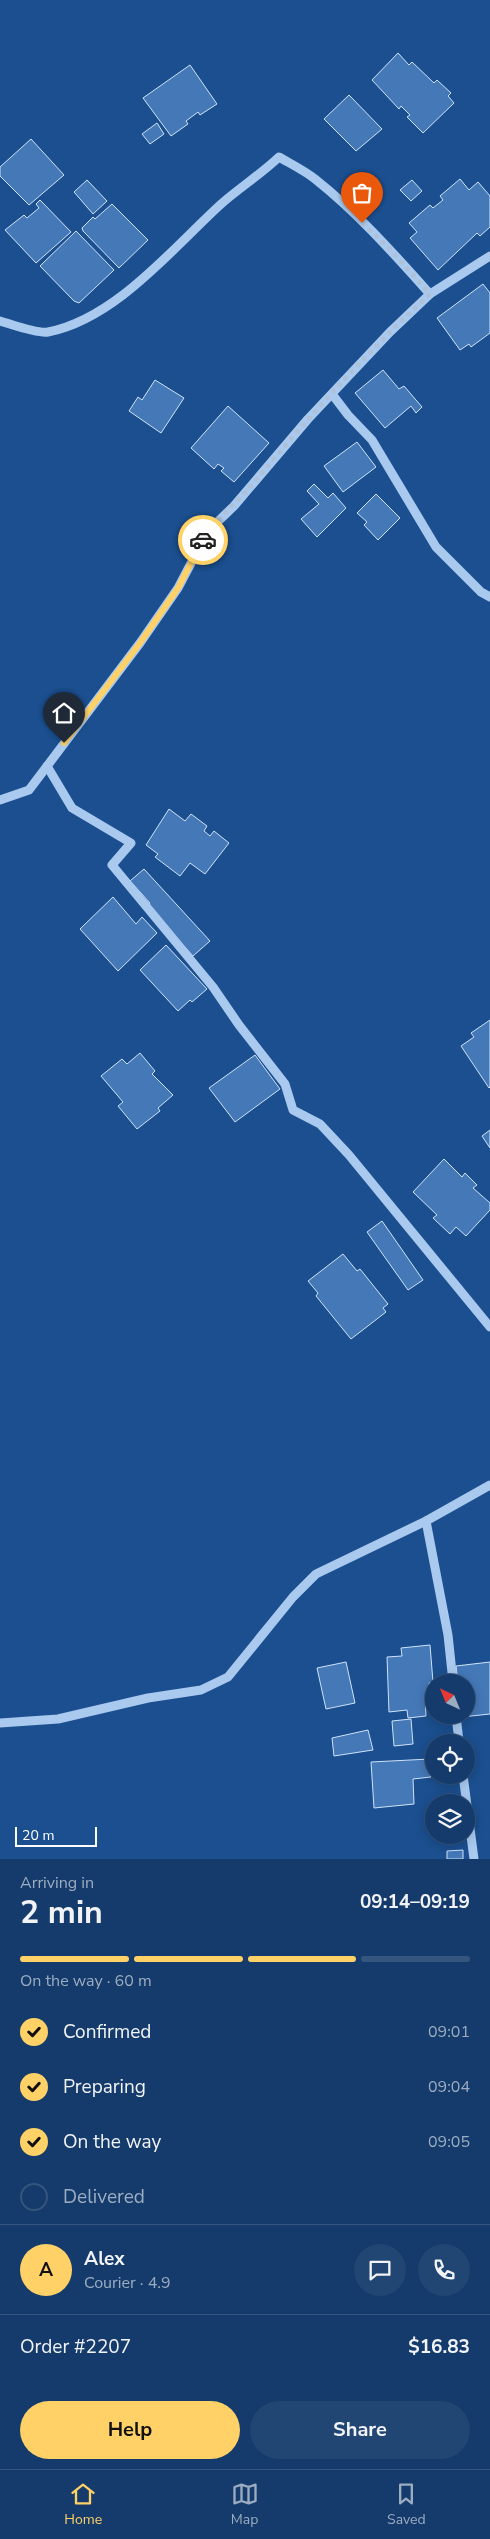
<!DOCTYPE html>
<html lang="en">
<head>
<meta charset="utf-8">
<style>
	body { margin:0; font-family:"Nunito Sans",sans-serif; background:#214673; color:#f1f3f6; height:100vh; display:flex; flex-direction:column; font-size:19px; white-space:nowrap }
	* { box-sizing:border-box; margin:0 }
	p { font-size:16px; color:#9dadc1 }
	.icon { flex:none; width:28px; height:28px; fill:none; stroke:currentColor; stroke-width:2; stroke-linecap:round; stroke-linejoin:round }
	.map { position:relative; height:1859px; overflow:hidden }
	.side { display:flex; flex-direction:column; background:#143b6b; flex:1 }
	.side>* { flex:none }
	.needle { width:32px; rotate:317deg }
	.tools { position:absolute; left:425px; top:1674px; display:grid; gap:10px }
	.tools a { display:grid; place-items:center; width:50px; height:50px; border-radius:50%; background:#143b6b; box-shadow:0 2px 12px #0003,0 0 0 1px #33557e; font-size:25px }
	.scale { position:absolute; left:15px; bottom:12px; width:82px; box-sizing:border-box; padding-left:5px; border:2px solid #fff; border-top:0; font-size:14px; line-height:18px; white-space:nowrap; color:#fff; -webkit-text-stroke:4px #1b4f8f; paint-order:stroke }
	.pin { position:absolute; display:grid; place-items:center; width:42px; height:42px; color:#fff; margin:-51px -21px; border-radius:50% 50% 50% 0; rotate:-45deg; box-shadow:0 0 5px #0007 }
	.pin .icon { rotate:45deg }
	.courier { position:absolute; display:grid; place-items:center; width:50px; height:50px; margin:-25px; border:4px solid #ffd166; border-radius:50%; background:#fff; color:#222; box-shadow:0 1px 6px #0007 }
	.summary em { font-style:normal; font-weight:700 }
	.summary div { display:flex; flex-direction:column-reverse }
	.summary { display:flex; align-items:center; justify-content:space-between; height:85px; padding:0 20px }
	h1 { font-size:32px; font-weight:700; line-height:38px }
	.bar { display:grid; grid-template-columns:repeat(4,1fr); gap:8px 5px; align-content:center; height:60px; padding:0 20px }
	.bar i { height:6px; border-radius:4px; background:#33557e }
	.bar .on { background:#ffd166 }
	.bar p { grid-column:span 4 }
	.line { display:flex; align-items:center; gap:12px; padding:0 20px; border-top:1px solid #33557e }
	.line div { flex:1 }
	.round { display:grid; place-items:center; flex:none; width:52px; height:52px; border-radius:26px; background:#214673 }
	ol { padding:0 20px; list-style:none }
	li { display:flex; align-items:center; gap:15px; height:55px }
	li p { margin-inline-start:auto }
	li .icon { padding:5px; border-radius:50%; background:#ffd166; color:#111; stroke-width:4 }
	li:last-child { color:#9dadc1 }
	li i { width:28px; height:28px; border:2px solid #33557e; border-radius:50% }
	.action { display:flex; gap:10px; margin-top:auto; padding:10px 20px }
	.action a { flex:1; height:58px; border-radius:30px; background:#ffd166; color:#111; font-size:20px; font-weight:700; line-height:58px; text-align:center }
	.action a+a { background:#214673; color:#f1f3f6 }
	.tab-bar { display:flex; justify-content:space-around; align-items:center; height:70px; border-top:1px solid #33557e; background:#143b6b; font-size:14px; color:#9dadc1 }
	.tab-bar a { display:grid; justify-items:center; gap:2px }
	.tab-bar .on { color:#ffd166 }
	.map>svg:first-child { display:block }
</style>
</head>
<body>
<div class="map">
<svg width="490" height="1859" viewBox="0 0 490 1859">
	<rect width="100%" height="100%" fill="#1b4f8f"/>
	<g fill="#4478b7" stroke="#cfe3fa">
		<path d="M398,53l11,12 3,-3 22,21 3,-3 14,13 -3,3 6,7 -31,30 -16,-16 3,-2 -9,-9 -2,3 -27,-29z"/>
		<path d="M190,65l27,39 -17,11 -2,-3 -12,9 2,3 -17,12 -28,-38z"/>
		<path d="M349,95l33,34 -26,22 -32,-32z"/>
		<path d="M157,123l7,11 -14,10 -8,-10z"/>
		<path d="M31,139l33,36 -35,30 -29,-29v-9z"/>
		<path d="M460,179l9,11 9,-8 12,14v31l-10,9 -3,-3 -39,37 -28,-32 7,-6 -8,-9 21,-18 3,3 10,-8 -3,-4z"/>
		<path d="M87,180l20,21 -14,13 -19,-22z"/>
		<path d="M412,180l10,11 -11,10 -11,-11z"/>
		<path d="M40,200l31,32 -35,31 -31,-33 19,-15 3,3 12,-10 -3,-4z"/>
		<path d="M112,204l36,36 -29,28 -36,-37 -1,-3 11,-11 2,2z"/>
		<path d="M76,231l38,39 -35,33 -5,-2 -34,-35z"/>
		<path d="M483,284l7,9v40l-19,14 -2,-3 -9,6 -23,-32z"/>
		<path d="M383,370l16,19 5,-3 18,21 -6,6 -5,-7 -26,22 -30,-35z"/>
		<path d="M155,380l29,18 -23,35 -32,-22 9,-14 4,3z"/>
		<path d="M228,406l41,37 -35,39 -13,-11 3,-3 -6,-4 -4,5 -23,-21z"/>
		<path d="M357,442l19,25 -33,25 -19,-26z"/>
		<path d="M314,484l14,14 5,-5 13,15 -29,29 -16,-18 18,-15 -12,-13z"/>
		<path d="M376,494l24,24 -22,22 -14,-15 3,-3 -10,-9z"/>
		<path d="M169,809l16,12 6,-7 16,12 -3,5 6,5 4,-5 15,12 -24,31 -15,-11 -10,13 -25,-19 3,-3 -12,-9z"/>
		<path d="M144,869l66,72 -17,15 -46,-50 3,-3 -20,-22z"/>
		<path d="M113,897l23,27 6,-7 15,16 -39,38 -38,-42z"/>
		<path d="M166,945l41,44 -15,13 -2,-2 -12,11 -38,-41z"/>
		<path d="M490,1020v67l-1,1 -28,-42 13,-9 -3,-4z"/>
		<path d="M140,1053l15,18 -3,3 21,21 -15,13 2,3 -23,18 -19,-23 5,-4 -22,-26 21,-17 5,5z"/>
		<path d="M255,1055l25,34 -45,33 -26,-34z"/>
		<path d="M490,1130v18l-8,-12z"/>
		<path d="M444,1159l18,18 3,-4 12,12 -4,3 17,15v7l-24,26 -10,-9 -6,7 -17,-16 4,-3 -24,-23z"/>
		<path d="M382,1221l41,59 -15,10 -41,-58z"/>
		<path d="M343,1254l14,17 3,-2 28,35 -5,4 3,4 -35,27 -35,-43 2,-3 -10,-12z"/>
		<path d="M430,1645l3,37 -4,1 1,14h-5l1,19 -18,2 -1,-8 -18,2 -2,-55 15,-1 -1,-8z"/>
		<path d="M346,1662l9,41 -29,6 -9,-41z"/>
		<path d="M490,1662v52l-28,3v-2h4v-33h-8l-2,-16z"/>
		<path d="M411,1719l2,25 -19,2 -2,-25z"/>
		<path d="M368,1730l5,20 -39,6 -2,-18z"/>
		<path d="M430,1759l1,18 -18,2 1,25 -40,4 -3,-46z"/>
		<path d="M463,1850v9h-16v-8z"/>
	</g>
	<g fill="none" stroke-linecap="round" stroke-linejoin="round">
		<g stroke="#a9c9ee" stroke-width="9">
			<path d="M0,321c11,3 37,13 48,11 67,-13 124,-83 172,-127 19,-17 40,-30 59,-48 12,7 26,14 36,22 43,34 79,75 115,115"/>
			<path d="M332,394l16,21 24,25 64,107 45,45 9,5"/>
			<path d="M47,766l25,42 59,35 -19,22 101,122 26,38 46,59 8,26 27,14 29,31 141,172"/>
			<path d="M0,800l29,-10 111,-147 38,-55 30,-57 26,-25 74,-87 82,-87 40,-38 60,-38"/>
			<path d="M426,1521l22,114 5,47"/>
			<path d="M456,1715l3,27"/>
			<path d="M0,1723l58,-4 90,-21 53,-8 27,-13 65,-80 23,-23 110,-53 64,-36"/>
			<path d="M463,1775l11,84"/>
		</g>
	</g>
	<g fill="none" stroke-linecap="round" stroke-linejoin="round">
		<path stroke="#afc1d8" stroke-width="5" stroke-dasharray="0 9" d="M203,540c11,-20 33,-36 48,-54 56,-67 114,-132 179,-192l-41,-46 -27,-25"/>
		<path stroke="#ffd166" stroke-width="6" d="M64,743l76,-100 38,-55 25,-48"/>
	</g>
</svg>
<div class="tools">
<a><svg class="needle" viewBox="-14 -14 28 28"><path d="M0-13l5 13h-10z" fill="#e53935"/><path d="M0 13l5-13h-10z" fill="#9dadc1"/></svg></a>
<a><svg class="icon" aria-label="locate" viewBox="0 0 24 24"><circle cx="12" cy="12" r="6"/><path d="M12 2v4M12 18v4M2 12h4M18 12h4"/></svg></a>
<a><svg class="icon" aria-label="layers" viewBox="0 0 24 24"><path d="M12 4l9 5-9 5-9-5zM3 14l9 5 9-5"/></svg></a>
</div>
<div class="scale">20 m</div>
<div class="pin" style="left:362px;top:223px;background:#ea580c"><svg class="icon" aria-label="bag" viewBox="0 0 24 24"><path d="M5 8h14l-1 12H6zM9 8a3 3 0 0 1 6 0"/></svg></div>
<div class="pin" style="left:64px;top:743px;background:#1f2937"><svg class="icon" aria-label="home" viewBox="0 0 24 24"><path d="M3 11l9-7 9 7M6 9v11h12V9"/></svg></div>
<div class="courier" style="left:203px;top:540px"><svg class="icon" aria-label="car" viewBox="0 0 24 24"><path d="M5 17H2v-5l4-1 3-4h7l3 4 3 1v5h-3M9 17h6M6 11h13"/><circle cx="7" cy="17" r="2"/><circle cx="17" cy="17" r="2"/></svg></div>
</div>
<section class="side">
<div class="summary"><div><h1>2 min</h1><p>Arriving in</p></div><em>09:14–09:19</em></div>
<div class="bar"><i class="on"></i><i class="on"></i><i class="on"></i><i></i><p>On the way · 60 m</p></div>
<ol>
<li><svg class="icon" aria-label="check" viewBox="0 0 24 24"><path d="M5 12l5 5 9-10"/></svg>Confirmed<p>09:01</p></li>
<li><svg class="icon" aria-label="check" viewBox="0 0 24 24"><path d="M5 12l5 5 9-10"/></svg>Preparing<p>09:04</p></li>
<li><svg class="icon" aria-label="check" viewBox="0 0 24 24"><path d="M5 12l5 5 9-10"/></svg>On the way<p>09:05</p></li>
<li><i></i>Delivered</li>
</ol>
<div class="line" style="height:90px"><b class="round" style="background:#ffd166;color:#111">A</b><div><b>Alex</b><p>Courier · 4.9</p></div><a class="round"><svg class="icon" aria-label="chat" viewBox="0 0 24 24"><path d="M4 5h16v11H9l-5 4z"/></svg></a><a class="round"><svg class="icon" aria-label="phone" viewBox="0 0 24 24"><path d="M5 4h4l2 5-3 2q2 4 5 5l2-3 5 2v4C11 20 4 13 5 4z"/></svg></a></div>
<div class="line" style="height:65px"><div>Order #2207</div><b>$16.83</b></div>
<div class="action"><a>Help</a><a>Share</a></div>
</section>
<nav class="tab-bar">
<a class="on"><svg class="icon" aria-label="home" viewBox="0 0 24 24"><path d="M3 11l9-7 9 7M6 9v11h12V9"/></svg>Home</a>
<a><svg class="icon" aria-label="map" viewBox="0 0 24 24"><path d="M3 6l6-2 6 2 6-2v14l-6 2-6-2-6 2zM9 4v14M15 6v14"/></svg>Map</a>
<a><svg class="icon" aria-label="saved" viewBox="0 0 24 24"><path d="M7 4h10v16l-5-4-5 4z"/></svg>Saved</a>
</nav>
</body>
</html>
